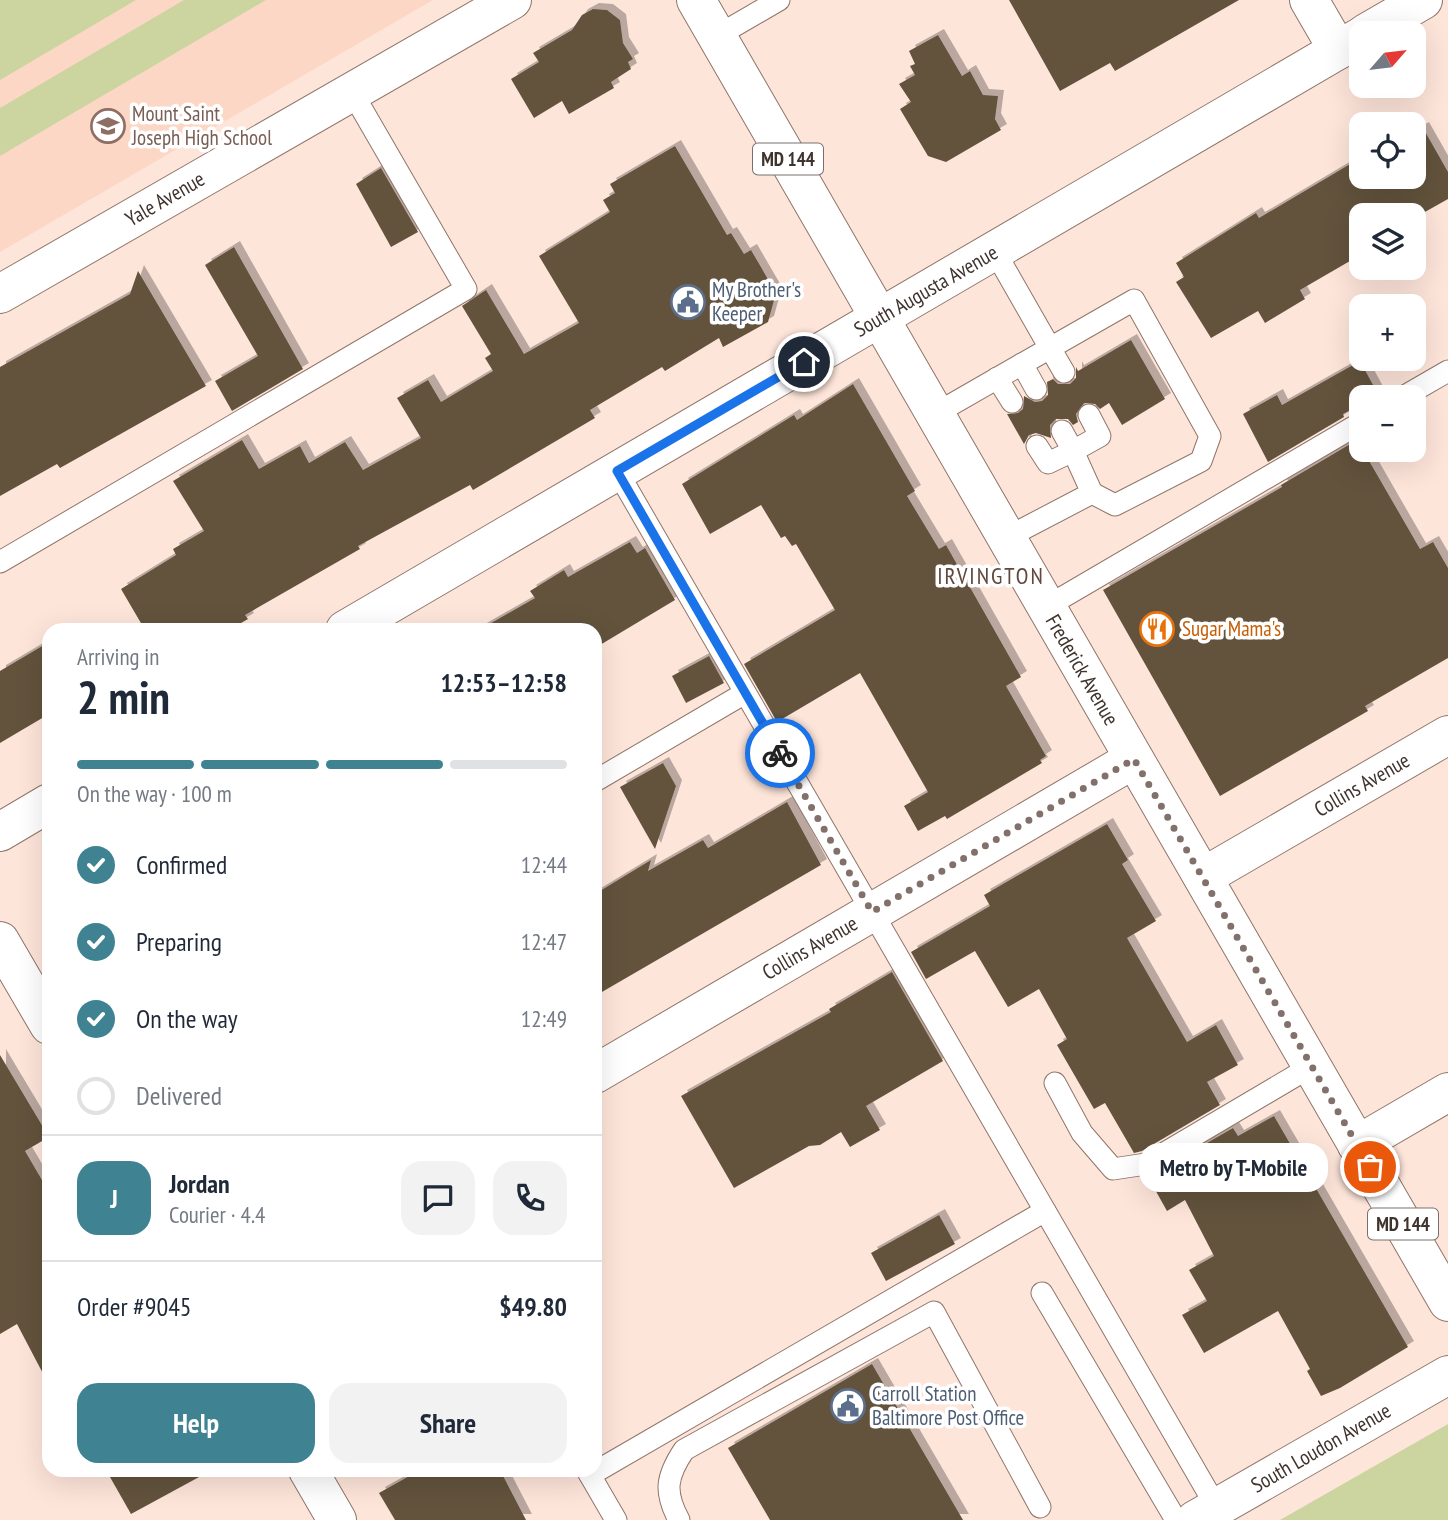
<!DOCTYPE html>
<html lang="en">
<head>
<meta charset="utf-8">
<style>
	body { margin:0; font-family:"PT Sans Narrow",sans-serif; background:#f2f2f3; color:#1f2937; height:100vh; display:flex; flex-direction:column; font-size:26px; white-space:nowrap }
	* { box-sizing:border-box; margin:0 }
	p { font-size:23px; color:#747a83 }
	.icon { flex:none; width:38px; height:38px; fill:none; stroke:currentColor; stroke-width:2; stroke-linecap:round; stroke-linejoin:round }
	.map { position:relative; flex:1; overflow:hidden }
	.side { position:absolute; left:42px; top:623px; width:560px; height:854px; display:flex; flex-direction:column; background:#fff; border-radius:21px; box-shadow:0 7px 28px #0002 }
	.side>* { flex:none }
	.needle { width:46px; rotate:62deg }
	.tools { position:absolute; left:1349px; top:21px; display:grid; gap:14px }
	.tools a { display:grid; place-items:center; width:77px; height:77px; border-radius:14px; background:#fff; box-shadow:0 7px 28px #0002; font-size:35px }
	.pin { position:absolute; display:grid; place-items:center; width:60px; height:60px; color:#fff; margin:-30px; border:4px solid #fff; border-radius:50%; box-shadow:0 2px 7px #0007 }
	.courier { position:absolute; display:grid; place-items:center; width:70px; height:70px; margin:-35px; border:5px solid #1a73e8; border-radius:50%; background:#fff; color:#222; box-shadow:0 2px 9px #0007 }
	.bubble { position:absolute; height:49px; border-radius:21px; background:#fff; box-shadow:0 7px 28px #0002; font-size:23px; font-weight:800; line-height:49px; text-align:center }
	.headline em { font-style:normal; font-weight:800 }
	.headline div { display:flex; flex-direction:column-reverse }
	.headline { display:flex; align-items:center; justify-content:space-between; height:119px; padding:0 35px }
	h1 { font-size:46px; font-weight:800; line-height:52px }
	.bar { display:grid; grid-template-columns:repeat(4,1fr); gap:10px 7px; align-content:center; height:84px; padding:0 35px }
	.bar i { height:9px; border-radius:5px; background:#e0e1e3 }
	.bar .current { background:#3f8392 }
	.bar p { grid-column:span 4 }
	.line { display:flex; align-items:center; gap:18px; padding:0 35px; border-top:2px solid #e0e1e3 }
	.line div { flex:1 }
	.round { display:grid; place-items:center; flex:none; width:74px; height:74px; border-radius:21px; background:#f2f2f3 }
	ol { padding:0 35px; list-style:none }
	li { display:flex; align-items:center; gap:21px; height:77px }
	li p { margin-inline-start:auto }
	li .icon { padding:7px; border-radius:50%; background:#3f8392; color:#fff; stroke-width:4 }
	li:last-child { color:#747a83 }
	li i { width:38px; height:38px; border:4px solid #e0e1e3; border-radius:50% }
	.action { display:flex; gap:14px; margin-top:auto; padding:14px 35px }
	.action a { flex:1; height:80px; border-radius:21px; background:#3f8392; color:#fff; font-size:28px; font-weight:800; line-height:80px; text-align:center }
	.action a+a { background:#f2f2f3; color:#1f2937 }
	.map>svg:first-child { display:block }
</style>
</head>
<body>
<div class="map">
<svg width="1448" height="1520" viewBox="0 0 1448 1520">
	<defs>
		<filter id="shadow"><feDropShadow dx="6" dy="-6" stdDeviation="0" flood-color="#0004"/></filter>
	</defs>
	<rect width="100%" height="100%" fill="#fee5da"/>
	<path fill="#fdd7c5" d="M0,0h433l-433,252z"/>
	<g fill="#ccd5a0">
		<path d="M0,0h136l-136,80z"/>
		<path d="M184,0h82l-266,156v-48z"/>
		<path d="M1448,1424v96h-168z"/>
	</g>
	<g fill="#63533e" filter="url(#shadow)">
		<path d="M1009,0h230l-124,71 -5,-8 -50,28z"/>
		<path d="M593,9l14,1 13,10 3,23 10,16 -5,3 3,7 -20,13 3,6 -45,26 -7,-13 -28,17 -23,-39 28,-17 -6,-9 39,-23 10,-15z"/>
		<path d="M938,35l24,41 8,-5 13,24 15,1 -3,23 6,11 -55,32 -18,-6 -28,-47 11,-7 -12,-18 16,-9 -5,-9 5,-2 -6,-13z"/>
		<path d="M1423,128l25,44v27l-32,18 2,4 -4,3v-9h-52v39l-62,36 5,9 -40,24 -7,-12 -47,27 -35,-56 8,-5 -8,-14 80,-50 3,5 103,-61v20h52v-44z"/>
		<path d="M675,146l52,89 4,-2 13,21 7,-4 25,43 -8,29 -45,25 -4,-9 -54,33 -3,-4 -72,43 5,8 -122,72 -3,-5 -112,61 2,3 -115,66 3,4 -19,11h-84l-24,-41 55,-34 -3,-6 31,-18 -31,-50 69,-41 17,29 41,-23 9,17 36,-21 18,28 58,-32 -24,-40 31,-18 13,22 52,-31 -8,-13 6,-4 -29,-48 24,-16 38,64 55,-31 -40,-67 71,-44 -7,-12 12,-7 -5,-9z"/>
		<path d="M381,168l37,64 -27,15 -35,-63z"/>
		<path d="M234,247l69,122 -71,42 -17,-30 43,-25 -53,-91z"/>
		<path d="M138,271l68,115 -146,82 -3,-4 -57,32v-129l130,-73z"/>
		<path d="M1131,340l34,59 -43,26 -13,-22 -9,6 -5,-5 -11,-1 -8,11 2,8 -5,3 -5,-6h-12l-6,6 1,13 -15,-5 -7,2 -5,9 -17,-30 11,-1 5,-4 1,-13 11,6 7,-1 6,-6 -1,-13 6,-3 5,5h12l6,-6v-11l2,4z"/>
		<path d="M1360,361l18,33 -16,3v7l-19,10 1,3 -76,45 -25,-48 34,-19 5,10z"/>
		<path d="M853,384l62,107 -8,5 32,53 7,-4 75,132 -15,9 40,70 -6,4 2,3 -95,56 -2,-3 -27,15 -14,-25 24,-14 -68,-119 -83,49 -33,-58 91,-54 -39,-66 -4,2 -7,-10 -4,2 -20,-33 -51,29 -28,-50 112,-69 3,5z"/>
		<path d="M1357,440l63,109 13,-7 15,26v90l-83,48 3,5 -148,85 -117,-206 179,-103 -1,-2z"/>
		<path d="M630,542l7,11 8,-5 30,52 -80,48v-18h-116l56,-32 -5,-7 34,-21 4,7z"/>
		<path d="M49,642v72l-49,29v-72z"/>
		<path d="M709,656l15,27 -38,20 -14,-27z"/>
		<path d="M663,763l13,23 -21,63 -35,-62z"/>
		<path d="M787,802l34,63 -226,131v-102l56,-34 -3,11 55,-31 5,8z"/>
		<path d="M1107,824l21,36 -6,4 34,57 -29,17 60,104 29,-17 22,40 -31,17 13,23 -78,46 -8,2 -29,-50 -11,6 -37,-64 10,-6 -28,-50 -31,18 -33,-56 -49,28 -15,-27 79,-46 -6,-11z"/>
		<path d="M892,972l51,89 -77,45 14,24 -30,17 -9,-15 -21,13 -11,1 -75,42 -53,-92 150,-84 -2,-3z"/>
		<path d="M0,1055l49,82 -24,14 24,41v193l-32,-61 -17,10z"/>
		<path d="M1274,1116l134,231 -68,41 -19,8 -14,-25 3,-2 -32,-58 -74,42 -22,-38 25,-14 -18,-31 25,-14 -29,-56 -18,11 -19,-34 85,-49 5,8z"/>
		<path d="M939,1215l16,29 -69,37 -15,-28z"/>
		<path d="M872,1364l91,156h-193l-42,-72z"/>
		<path d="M106,1470h106l-81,44z"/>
		<path d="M420,1470h80l26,50h-131l-16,-27z"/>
	</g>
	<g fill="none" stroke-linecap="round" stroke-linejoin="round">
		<g stroke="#907569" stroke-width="23">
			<g id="lane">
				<path d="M717,36l62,-36"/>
				<path d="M1022,364l14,25"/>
				<path d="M1064,372l-14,-24 84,-48 76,136 -9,25 -86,44 -23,-12"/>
				<path d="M997,378l15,24"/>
				<path d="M1403,397l45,-26"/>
				<path d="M935,414l115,-66 -56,-98"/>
				<path d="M1062,431l11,20 27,-15 -11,-21"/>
				<path d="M617,471l600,1037"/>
				<path d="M1006,538l86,-45 -19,-42 -25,12 -11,-17"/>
				<path d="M0,562l466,-273 -114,-197"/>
				<path d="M1046,607l316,-185"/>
				<path d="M595,781l150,-88"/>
				<path d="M1055,1083l27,50 31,36 33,-5 166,-98"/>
				<path d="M1042,1293l134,227"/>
				<path d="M587,1470l29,50"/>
				<path d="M590,1475l455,-264"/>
				<path d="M679,1520c-15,-28 -13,-43 5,-70l250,-138 106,195"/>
			</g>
		</g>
		<g stroke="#907569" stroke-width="40">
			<g id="street">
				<path d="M1309,0l29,50"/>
				<path d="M1366,33l57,-33"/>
				<path d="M345,630l1017,-594"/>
				<path d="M0,832l49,-29"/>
				<path d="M1203,877l245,-142"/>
				<path d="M0,941l49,84"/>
				<path d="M595,1074l539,-315"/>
				<path d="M1357,1145l91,-53"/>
				<path d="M308,1470l29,50"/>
				<path d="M1195,1520l253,-145"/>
			</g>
		</g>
		<g stroke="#907569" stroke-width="40">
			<path id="secondary" d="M0,294l512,-294"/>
		</g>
		<g stroke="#907569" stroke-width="40">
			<path id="primary" d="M696,0l752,1302"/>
		</g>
		<use href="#lane" stroke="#fff" stroke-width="21"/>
		<use href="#street" stroke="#fff" stroke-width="38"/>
		<use href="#secondary" stroke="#fff" stroke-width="38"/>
		<use href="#primary" stroke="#fff" stroke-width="38"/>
	</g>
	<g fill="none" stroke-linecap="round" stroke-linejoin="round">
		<path stroke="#82716a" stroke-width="7" stroke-dasharray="0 12.6" d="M780,753l92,159 262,-153 236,408"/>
		<path stroke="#1a73e8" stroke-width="9" d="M780,753l-163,-282 187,-109"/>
	</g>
	<defs>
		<g id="school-ring" transform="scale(1.75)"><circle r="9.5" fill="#fff" stroke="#8d6e63" stroke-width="1.5"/><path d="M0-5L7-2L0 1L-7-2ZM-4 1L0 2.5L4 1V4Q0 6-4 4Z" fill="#8d6e63"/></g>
		<g id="civic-ring" transform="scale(1.75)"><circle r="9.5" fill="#fff" stroke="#5c6f8a" stroke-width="1.5"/><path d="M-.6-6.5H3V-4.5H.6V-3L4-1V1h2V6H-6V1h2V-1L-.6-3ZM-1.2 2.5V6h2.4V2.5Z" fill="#5c6f8a"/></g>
		<g id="restaurant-ring" transform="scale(1.75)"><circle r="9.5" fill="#fff" stroke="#e8710a" stroke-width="1.5"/><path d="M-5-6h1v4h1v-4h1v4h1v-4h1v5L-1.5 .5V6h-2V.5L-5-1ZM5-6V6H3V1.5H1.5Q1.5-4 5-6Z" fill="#e8710a"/></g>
	</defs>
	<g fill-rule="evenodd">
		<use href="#school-ring" x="108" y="126"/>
		<use href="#civic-ring" x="688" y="302"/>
		<use href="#restaurant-ring" x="1157" y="629"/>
		<use href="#civic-ring" x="848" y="1406"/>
	</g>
	<g text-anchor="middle" stroke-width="7" stroke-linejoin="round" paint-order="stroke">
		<g fill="#fff" stroke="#79706d" stroke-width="2">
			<rect x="753" y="143.5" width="70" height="31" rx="5"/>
			<rect x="1368" y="1208.5" width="70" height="31" rx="5"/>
		</g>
		<g font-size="19" font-weight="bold" fill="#3f332e">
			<text x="788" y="166">MD 144</text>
			<text x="1403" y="1231">MD 144</text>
		</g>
		<g font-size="21" fill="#785e54" stroke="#fff" text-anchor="start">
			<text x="132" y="121">Mount Saint<tspan x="132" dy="24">Joseph High School</tspan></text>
		</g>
		<g font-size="21" fill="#3f332e" stroke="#fff">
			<text transform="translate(165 199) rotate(-30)" y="7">Yale Avenue</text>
			<text transform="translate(926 291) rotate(-30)" y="7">South Augusta Avenue</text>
			<text transform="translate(1082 670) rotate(60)" y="7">Frederick Avenue</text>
			<text transform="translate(1362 785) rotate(-30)" y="7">Collins Avenue</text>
			<text transform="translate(810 948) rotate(-30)" y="7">Collins Avenue</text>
			<text transform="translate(1321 1448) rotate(-30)" y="7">South Loudon Avenue</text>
		</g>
		<g font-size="21" fill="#4e5e75" stroke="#fff" text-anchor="start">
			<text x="712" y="297">My Brother's<tspan x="712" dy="24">Keeper</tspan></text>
			<text x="872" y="1401">Carroll Station<tspan x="872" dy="24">Baltimore Post Office</tspan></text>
		</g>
		<g font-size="21" fill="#c56008" stroke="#fff" text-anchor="start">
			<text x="1182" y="636">Sugar Mama's</text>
		</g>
		<g font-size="23" letter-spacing="2" fill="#61483d" stroke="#fff">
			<text x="991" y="584">IRVINGTON</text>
		</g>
	</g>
</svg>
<div class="tools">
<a><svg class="needle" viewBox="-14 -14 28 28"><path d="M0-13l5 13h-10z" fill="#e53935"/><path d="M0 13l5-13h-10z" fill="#747a83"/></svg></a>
<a><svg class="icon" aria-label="locate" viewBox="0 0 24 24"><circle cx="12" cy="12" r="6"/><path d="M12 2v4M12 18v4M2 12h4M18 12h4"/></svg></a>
<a><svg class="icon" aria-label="layers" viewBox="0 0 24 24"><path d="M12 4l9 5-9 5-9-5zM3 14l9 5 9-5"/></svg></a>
<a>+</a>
<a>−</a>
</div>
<div class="pin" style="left:1370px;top:1167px;background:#ea580c"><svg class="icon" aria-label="bag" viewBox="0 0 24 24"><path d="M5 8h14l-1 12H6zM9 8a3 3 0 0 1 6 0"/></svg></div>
<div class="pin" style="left:804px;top:362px;background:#1f2937"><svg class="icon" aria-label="home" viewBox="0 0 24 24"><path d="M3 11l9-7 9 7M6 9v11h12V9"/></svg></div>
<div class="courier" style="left:780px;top:753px"><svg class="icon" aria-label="bike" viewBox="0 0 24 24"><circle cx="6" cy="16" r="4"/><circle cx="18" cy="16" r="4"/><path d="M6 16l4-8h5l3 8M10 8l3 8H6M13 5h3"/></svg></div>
<div class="bubble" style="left:1139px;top:1143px;width:189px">Metro by T-Mobile</div>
<section class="side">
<div class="headline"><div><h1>2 min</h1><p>Arriving in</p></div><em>12:53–12:58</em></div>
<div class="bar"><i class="current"></i><i class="current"></i><i class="current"></i><i></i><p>On the way · 100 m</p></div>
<ol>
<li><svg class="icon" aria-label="check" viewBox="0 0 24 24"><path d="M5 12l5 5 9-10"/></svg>Confirmed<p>12:44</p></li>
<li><svg class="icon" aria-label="check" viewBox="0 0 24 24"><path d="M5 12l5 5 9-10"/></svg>Preparing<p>12:47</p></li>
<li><svg class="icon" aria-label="check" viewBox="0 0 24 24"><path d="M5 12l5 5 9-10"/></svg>On the way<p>12:49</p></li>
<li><i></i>Delivered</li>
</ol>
<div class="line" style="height:126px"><b class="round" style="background:#3f8392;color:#fff">J</b><div><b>Jordan</b><p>Courier · 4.4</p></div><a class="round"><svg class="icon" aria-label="chat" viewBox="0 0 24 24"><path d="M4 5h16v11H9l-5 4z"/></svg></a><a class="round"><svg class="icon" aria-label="phone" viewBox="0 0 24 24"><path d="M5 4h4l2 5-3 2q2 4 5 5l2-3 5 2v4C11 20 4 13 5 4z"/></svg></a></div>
<div class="line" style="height:91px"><div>Order #9045</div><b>$49.80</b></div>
<div class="action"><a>Help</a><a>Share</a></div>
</section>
</div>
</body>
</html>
